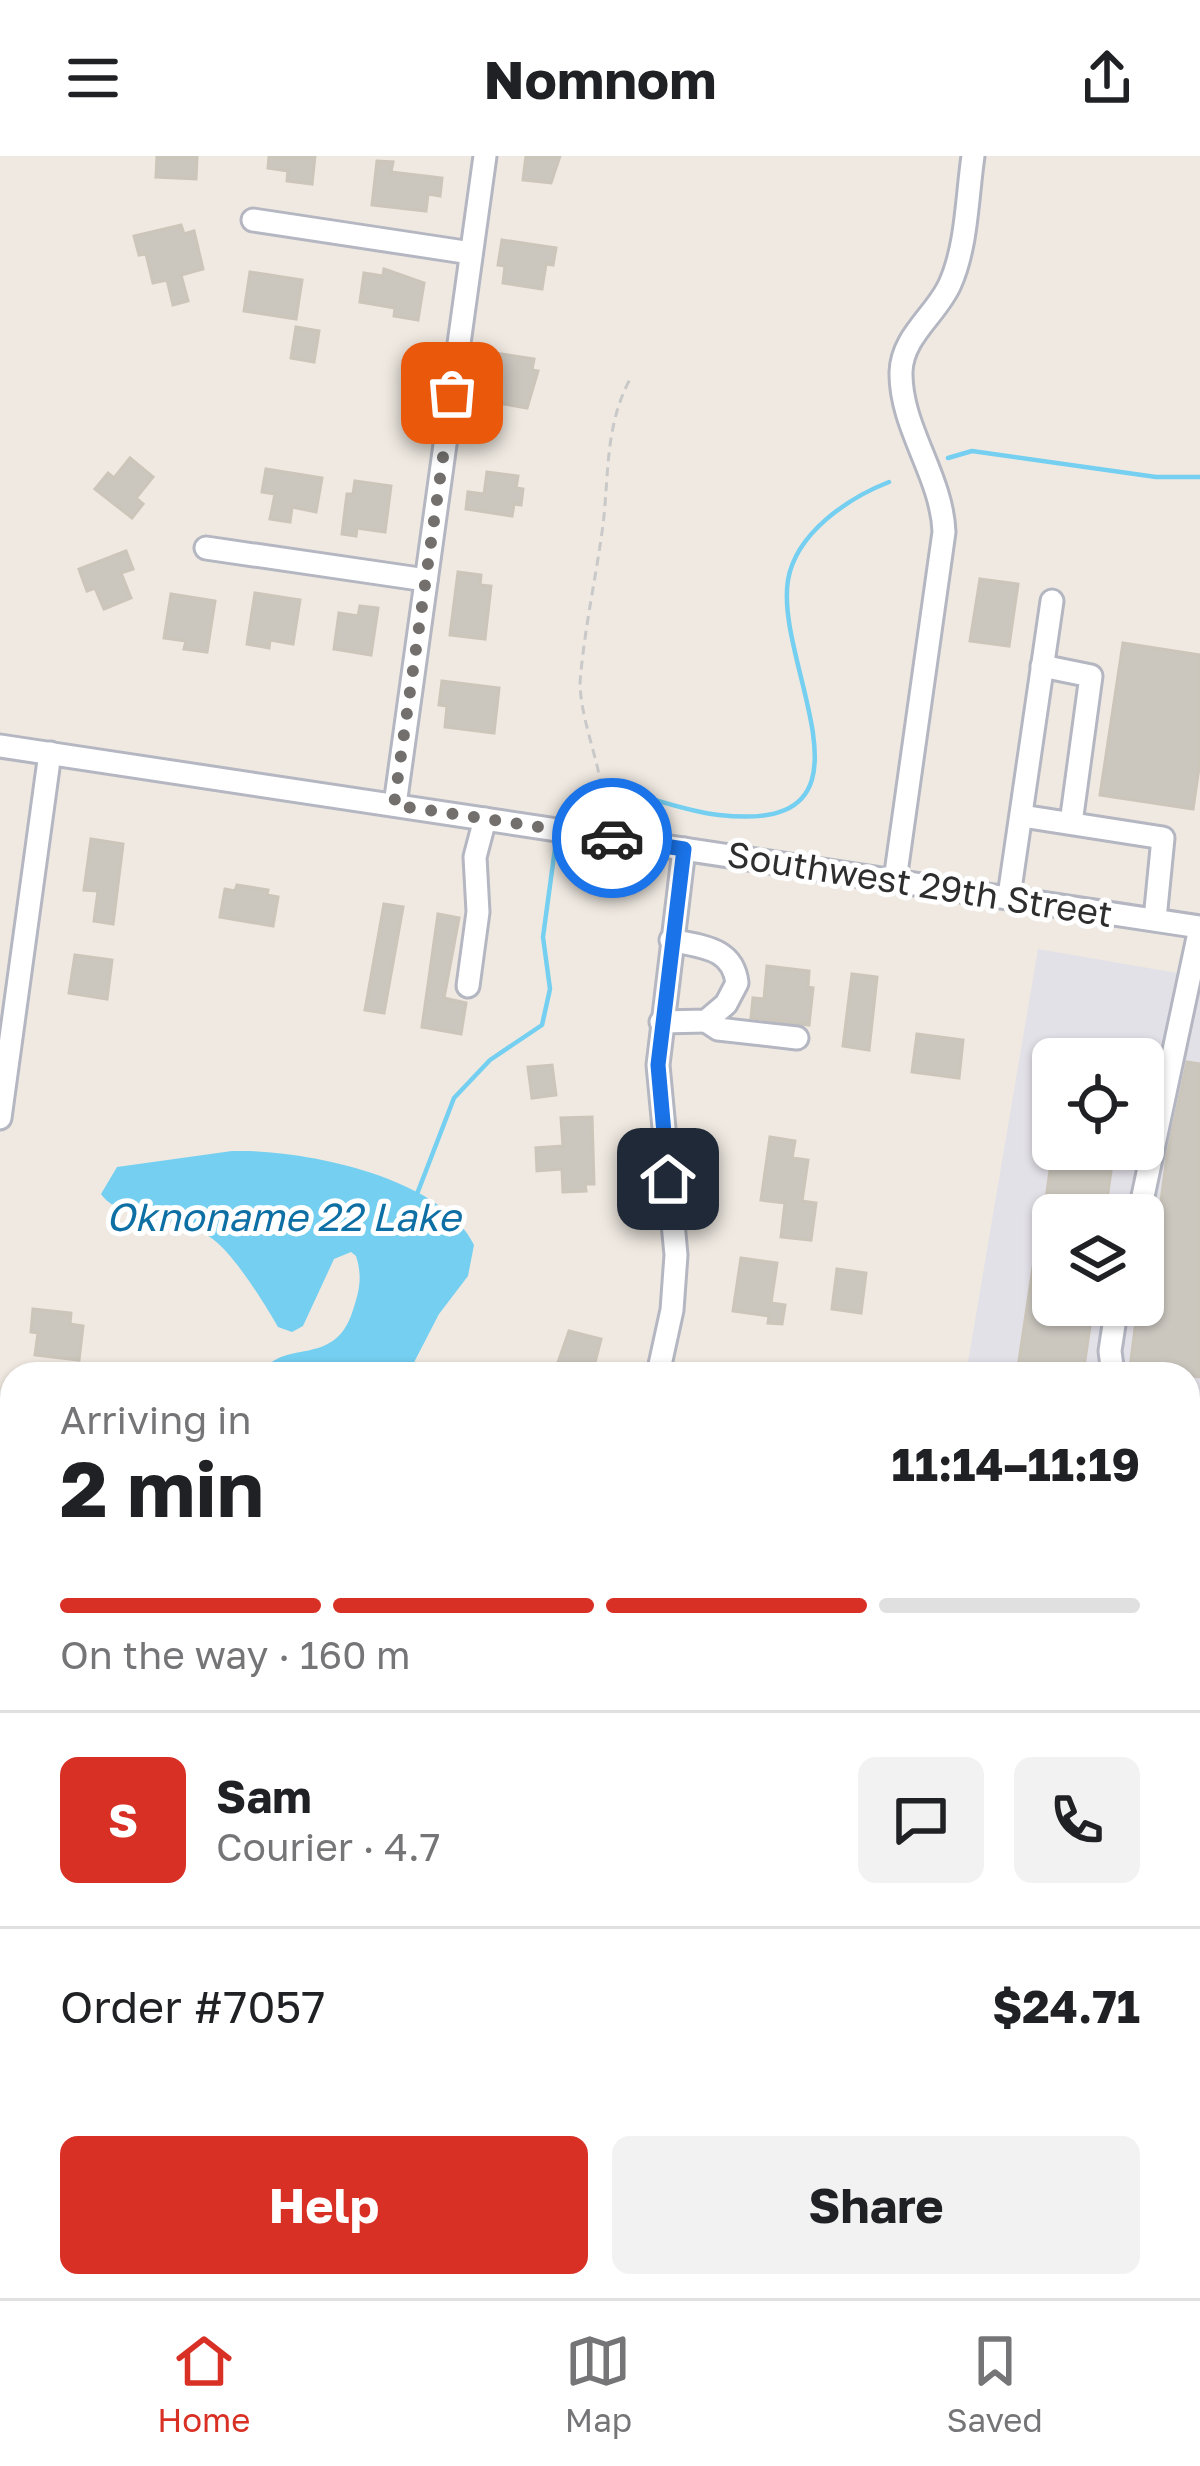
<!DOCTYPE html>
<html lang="en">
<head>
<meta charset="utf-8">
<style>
	body { margin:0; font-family:"Golos Text",sans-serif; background:#f2f2f2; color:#202124; height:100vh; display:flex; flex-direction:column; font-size:45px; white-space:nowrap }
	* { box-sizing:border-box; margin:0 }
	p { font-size:39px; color:#757577 }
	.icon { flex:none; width:66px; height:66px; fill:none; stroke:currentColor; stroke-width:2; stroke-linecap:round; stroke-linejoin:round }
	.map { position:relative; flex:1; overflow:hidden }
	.side { position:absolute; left:0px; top:1206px; width:1200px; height:936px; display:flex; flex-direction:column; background:#fff; border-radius:36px 36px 0 0; box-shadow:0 3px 9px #0004 }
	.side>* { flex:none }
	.fabs { position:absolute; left:1032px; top:882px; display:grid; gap:24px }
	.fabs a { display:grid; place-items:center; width:132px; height:132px; border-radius:18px; background:#fff; box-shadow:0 3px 9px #0004; font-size:60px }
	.pin { position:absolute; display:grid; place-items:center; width:102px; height:102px; color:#fff; margin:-51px; border-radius:24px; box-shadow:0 6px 18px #0006 }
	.courier { position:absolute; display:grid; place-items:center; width:120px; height:120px; margin:-60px; border:9px solid #1a73e8; border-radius:50%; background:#fff; color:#222; box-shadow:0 3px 15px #0007 }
	.headline em { font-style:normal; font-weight:700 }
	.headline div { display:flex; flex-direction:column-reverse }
	.headline { display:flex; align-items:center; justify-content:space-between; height:204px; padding:0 60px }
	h1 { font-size:78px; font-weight:700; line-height:90px }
	.bar { display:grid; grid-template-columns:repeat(4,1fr); gap:18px 12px; align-content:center; height:144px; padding:0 60px }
	.bar i { height:15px; border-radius:9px; background:#e0e0e0 }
	.bar .active { background:#d93025 }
	.bar p { grid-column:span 4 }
	.line { display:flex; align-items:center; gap:30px; padding:0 60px; border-top:3px solid #e0e0e0 }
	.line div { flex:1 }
	.round { display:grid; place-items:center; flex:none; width:126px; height:126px; border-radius:18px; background:#f2f2f2 }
	.cta { display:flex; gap:24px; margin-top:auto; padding:24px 60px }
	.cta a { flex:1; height:138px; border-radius:18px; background:#d93025; color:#fff; font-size:48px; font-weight:700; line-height:138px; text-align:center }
	.cta a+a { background:#f2f2f2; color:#202124 }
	header { display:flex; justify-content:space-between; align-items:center; height:156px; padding:0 60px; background:#fff; font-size:54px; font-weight:700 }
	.tab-bar { display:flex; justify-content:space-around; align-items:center; height:168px; border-top:3px solid #e0e0e0; background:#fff; font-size:33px; color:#757577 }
	.tab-bar a { display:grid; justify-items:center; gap:6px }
	.tab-bar .active { color:#d93025 }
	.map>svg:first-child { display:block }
</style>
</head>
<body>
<header><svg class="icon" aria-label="menu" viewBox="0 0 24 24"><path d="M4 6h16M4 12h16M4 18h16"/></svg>Nomnom<svg class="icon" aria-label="share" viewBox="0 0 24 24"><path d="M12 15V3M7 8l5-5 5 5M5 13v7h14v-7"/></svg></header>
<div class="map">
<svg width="1200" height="2142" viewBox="0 0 1200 2142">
	<rect width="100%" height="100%" fill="#efe9e1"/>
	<path fill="#e3e1e8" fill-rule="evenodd" d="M1038,793l162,28v1321h-370l2,-12h356v-912h-222zM1053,903h90v90h-90zM1053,1059h90v90h-90z"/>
	<path fill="#75cff0" d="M232,995c68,-2 210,25 242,94l-6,31 -29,38 -31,60h-146c20,-37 71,-5 90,-61 7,-21 11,-35 4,-57l-5,-4 -17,7 -31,67 -11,6 -14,-5c-13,-23 -46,-76 -68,-90 -28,-18 -92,-17 -109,-43l16,-27z"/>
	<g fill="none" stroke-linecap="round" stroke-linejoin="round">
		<g stroke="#75cff0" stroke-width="4.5">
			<path d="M948,302l24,-7 184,26h44"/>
			<path d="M612,632c36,8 71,23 107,27 174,20 55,-149 69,-235 8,-47 60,-82 101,-98"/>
			<path d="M559,664l31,-31"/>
			<path d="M417,1038l37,-96 36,-38 52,-35 8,-36 -7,-52 13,-96"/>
			<path d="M0,1789h12"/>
		</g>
	</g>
	<g fill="#cbc7bf" stroke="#cbc5ba" stroke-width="3">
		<path d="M157,0h40l-1,23 -40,-2z"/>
		<path d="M269,0h46l-3,28 -25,-3 1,-10 -20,-3z"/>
		<path d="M526,0h34l-9,27 -28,-3z"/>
		<path d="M377,5l16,1 -2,10 51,6 -2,18 -12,-2 -2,17 -54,-6z"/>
		<path d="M181,69l3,9 10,-3 9,38 -22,6 7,26 -15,4 -6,-25 -14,3 -7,-29 -7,1 -5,-19z"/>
		<path d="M502,84l54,8 -3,17 -7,-1 -4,25 -39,-6 2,-17 -7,-1z"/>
		<path d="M384,113l40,14 -6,37 -24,-4 1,-8 -35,-6 4,-29 19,3z"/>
		<path d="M250,116l52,8 -6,39 -52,-8z"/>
		<path d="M296,171l23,4 -5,31 -23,-4z"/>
		<path d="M488,196l46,7 -2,11 6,1 -11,37 -35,-6 4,-22 -12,-2z"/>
		<path d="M130,302l23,19 -17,21 7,6 -11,14 -37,-29 13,-16 6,5z"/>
		<path d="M266,313l56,9 -6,34 -24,-5 -2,15 -20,-3 5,-25 -13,-2z"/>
		<path d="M487,316l31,4 -2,12 7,1 -2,16 -7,-1 -2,12 -46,-7 2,-17 16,2z"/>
		<path d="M355,325l36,5 -6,46 -28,-4 -1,8 -14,-2 5,-40h6z"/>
		<path d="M126,395l7,18 -12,4 10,25 -27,11 -9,-21 -8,3 -8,-22z"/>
		<path d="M458,416l23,3 -1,10 11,1 -6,53 -35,-4z"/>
		<path d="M980,423l38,5 -9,62 -39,-5z"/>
		<path d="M255,437l45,7 -7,44 -23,-4 -1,8 -22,-4z"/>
		<path d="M171,438l44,7 -8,51 -23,-3 2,-8 -22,-3z"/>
		<path d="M360,450l18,2 -7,47 -37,-6 5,-36 19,3z"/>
		<path d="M1123,487l77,12v106l-7,48 -93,-14z"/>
		<path d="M442,525l57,7 -5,45 -49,-6 2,-21 -8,-1z"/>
		<path d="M91,683l32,5 -10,80 -19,-3 4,-30 -14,-1z"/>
		<path d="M237,729l31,5 -1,5 11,2 -5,29 -53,-9 5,-28 10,2z"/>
		<path d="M384,748l19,3 -19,106 -19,-3z"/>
		<path d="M438,758l21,4 -15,80 22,5 -5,31 -39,-7z"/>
		<path d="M75,799l37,5 -5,39 -38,-6z"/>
		<path d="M767,810l42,5 -1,16 5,1 -4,37 -58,-7 2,-20 11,1z"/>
		<path d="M852,818l25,3 -8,73 -26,-4z"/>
		<path d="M917,878l46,6 -4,38 -47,-6z"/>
		<path d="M1187,906l13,2v313l-70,-9 6,-47 9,1 22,-166z"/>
		<path d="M552,909l4,30 -24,3 -4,-31z"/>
		<path d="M592,961l2,67h-9l1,7 -23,1 -1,-23 -25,2 -1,-23 27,-2 -2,-28z"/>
		<path d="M770,981l25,4 -3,17 16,2 -6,41 14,2 -5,37 -30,-3 4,-34 -24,-3z"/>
		<path d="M1053,993h61l-8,58 -60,-8z"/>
		<path d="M1038,1078l15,3v68h40l-10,69h-66z"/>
		<path d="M741,1102l36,5 -6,40 14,2 -3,19 -14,-1 1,-7 -36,-5z"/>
		<path d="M837,1113l29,4 -5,40 -29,-4z"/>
		<path d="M33,1153l38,4 -1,11 13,2 -4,34 -44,-5 3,-22 -7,-1z"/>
		<path d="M569,1175l32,8 -9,35h-38z"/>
	</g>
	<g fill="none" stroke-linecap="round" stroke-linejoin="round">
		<g stroke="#b4b7c1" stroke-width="27">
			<g id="minor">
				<path d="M253,64l218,33"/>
				<path d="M206,392l220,32"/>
				<path d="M1042,510l49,10 -20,147"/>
				<path d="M0,590l1200,181"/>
				<path d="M395,649l90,-649"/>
				<path d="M1022,660l141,22 -8,81"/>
				<path d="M895,724l49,-348c-2,-56 -44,-105 -43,-160 1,-36 36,-58 49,-88 17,-38 17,-87 23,-128"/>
				<path d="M1009,740l43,-295"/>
				<path d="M468,830l10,-74 -3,-55 10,-38"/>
				<path d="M706,865l12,8 79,9"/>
				<path d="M661,866l45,-1 20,-17 11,-21c-4,-36 -36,-36 -66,-43"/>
				<path d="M0,962l50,-365"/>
				<path d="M1139,1059l61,-287"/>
				<path d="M658,1218l14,-64 4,-55 -18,-190 26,-216"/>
				<path d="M1113,1218l-3,-23 7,-46"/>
				<path d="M1188,1320l12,2"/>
				<path d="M1188,1539l12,-79"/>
				<path d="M502,2142l3,-12"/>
				<path d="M967,2142l1,-12"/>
				<path d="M1084,2142l1,-12"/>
			</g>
		</g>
		<path stroke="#c9c9c9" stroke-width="3" stroke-dasharray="9 6" stroke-linecap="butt" d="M603,661c3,-45 -22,-89 -23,-134 4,-53 16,-105 23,-158 6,-51 2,-99 27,-146"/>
		<use href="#minor" stroke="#fff" stroke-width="21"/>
	</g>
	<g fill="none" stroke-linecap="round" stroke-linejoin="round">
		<path stroke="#726f6d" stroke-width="12" stroke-dasharray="0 21.6" d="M452,237l-58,412 218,33"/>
		<path stroke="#1a73e8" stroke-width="15" d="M612,682l72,11 -26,216 10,114"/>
	</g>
	<g text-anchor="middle" stroke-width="10" stroke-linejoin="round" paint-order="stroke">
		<g font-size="36" fill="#2e2e2e" stroke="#fff">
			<text transform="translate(920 728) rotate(9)" y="13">Southwest 29th Street</text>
		</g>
		<g font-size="39" font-style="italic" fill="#0d6fa3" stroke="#fff">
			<text x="283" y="1075">Oknoname 22 Lake</text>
		</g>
	</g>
</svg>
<div class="fabs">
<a><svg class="icon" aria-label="locate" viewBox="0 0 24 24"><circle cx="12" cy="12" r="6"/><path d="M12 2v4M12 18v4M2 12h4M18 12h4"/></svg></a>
<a><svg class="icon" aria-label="layers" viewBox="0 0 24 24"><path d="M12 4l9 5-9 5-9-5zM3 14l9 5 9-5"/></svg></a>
</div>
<div class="pin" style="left:452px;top:237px;background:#ea580c"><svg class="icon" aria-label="bag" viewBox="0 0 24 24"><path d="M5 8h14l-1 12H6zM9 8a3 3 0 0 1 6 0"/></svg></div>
<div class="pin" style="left:668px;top:1023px;background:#1f2937"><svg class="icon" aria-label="home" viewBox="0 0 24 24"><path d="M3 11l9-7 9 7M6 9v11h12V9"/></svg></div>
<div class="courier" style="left:612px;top:682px"><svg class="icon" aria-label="car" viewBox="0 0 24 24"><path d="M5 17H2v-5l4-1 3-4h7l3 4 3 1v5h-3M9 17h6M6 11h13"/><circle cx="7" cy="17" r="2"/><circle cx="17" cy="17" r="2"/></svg></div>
<section class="side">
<div class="headline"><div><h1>2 min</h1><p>Arriving in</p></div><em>11:14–11:19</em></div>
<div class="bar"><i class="active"></i><i class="active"></i><i class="active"></i><i></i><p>On the way · 160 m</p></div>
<div class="line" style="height:216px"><b class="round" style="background:#d93025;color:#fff">S</b><div><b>Sam</b><p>Courier · 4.7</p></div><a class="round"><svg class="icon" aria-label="chat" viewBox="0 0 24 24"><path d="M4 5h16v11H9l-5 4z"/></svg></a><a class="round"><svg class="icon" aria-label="phone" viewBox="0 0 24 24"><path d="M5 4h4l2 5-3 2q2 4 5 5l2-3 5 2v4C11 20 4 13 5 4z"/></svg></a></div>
<div class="line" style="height:156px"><div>Order #7057</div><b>$24.71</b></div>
<div class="cta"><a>Help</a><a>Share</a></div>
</section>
</div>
<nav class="tab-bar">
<a class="active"><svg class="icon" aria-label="home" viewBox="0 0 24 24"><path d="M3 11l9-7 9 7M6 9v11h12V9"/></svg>Home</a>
<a><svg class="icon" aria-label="map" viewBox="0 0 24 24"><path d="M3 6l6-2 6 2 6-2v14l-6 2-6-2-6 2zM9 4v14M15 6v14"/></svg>Map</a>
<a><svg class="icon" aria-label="saved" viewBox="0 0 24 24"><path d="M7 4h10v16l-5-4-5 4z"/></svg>Saved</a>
</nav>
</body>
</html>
